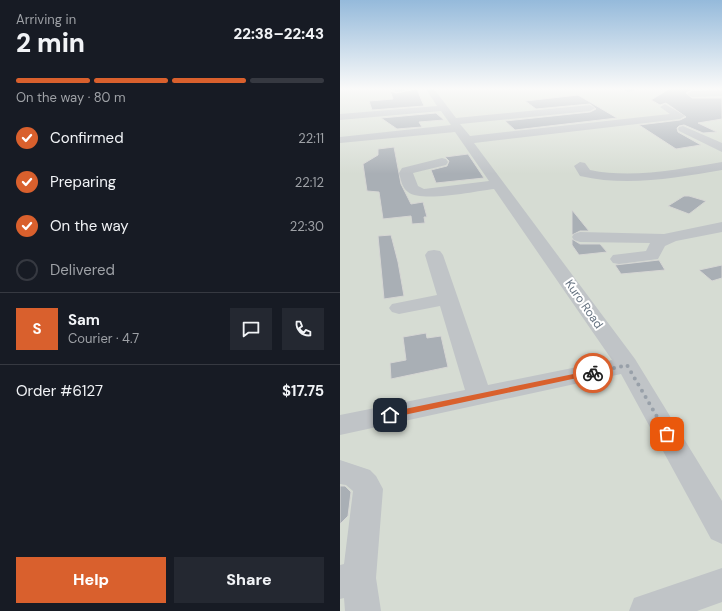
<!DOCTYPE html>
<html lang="en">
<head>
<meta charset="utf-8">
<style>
	body { margin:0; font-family:"DM Sans",sans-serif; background:#242831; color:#f1f3f6; height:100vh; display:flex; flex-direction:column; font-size:15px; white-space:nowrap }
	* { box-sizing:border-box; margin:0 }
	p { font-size:13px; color:#9ea1a6 }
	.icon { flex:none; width:22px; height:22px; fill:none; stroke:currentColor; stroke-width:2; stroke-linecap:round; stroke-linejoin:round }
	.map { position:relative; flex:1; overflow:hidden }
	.sheet { display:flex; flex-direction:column; background:#171b24; width:340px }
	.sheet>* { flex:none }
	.pin { position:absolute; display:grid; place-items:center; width:34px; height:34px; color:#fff; margin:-17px; border-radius:8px; box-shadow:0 2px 6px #0006 }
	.courier { position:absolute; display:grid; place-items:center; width:40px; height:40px; margin:-20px; border:3px solid #d9602d; border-radius:50%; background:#fff; color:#222; box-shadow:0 1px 5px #0007 }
	.head em { font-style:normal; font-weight:800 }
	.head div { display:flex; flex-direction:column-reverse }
	.head { display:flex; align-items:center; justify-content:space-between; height:68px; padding:0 16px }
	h1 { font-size:26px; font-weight:800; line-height:30px }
	.bar { display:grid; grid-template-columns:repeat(4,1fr); gap:6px 4px; align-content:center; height:48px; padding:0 16px }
	.bar i { height:5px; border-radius:3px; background:#363941 }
	.bar .current { background:#d9602d }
	.bar p { grid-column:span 4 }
	.line { display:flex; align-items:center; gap:10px; padding:0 16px; border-top:1px solid #363941 }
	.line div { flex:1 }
	.round { display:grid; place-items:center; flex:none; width:42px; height:42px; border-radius:0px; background:#242831 }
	ol { padding:0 16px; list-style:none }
	li { display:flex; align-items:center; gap:12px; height:44px }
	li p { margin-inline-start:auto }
	li .icon { padding:4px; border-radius:50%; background:#d9602d; color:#fff; stroke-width:4 }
	li:last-child { color:#9ea1a6 }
	li i { width:22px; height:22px; border:2px solid #363941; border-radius:50% }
	.button { display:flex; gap:8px; margin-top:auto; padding:8px 16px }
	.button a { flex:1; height:46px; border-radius:0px; background:#d9602d; color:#fff; font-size:16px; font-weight:800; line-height:46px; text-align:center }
	.button a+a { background:#242831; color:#f1f3f6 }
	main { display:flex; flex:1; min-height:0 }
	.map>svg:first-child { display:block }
</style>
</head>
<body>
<main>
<section class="sheet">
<div class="head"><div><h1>2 min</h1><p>Arriving in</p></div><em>22:38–22:43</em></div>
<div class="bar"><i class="current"></i><i class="current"></i><i class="current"></i><i></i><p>On the way · 80 m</p></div>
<ol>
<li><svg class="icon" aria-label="check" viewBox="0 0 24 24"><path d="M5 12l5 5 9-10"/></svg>Confirmed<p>22:11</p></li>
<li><svg class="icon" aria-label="check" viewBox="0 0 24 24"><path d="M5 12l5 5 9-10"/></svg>Preparing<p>22:12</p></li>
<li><svg class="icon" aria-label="check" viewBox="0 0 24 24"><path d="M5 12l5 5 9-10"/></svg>On the way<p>22:30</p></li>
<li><i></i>Delivered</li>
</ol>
<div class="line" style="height:72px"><b class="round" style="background:#d9602d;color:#fff">S</b><div><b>Sam</b><p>Courier · 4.7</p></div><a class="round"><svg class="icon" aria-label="chat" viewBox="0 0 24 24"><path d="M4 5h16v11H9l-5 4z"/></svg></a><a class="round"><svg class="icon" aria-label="phone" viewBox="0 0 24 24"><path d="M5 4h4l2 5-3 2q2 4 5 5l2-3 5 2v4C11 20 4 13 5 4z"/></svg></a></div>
<div class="line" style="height:52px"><div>Order #6127</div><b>$17.75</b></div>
<div class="button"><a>Help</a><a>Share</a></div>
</section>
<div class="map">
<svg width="382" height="611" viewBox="0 0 382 611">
	<rect width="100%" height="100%" fill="#f5f5f2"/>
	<rect fill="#d6dcd3" x="0" y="89" width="382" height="522"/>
	<g fill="#a9afb5" stroke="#d6d6d4">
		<path d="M77,89l7,17 -52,4 -3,-9 24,-2 -3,-8 6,2z"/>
		<path d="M329,89h27l-5,1 -5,3 6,5h30v21l-24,4 19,9 -14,1 -19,-8 -5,1 -2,2 1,4 23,13 -25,4 -37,-24 41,-5 6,-3 -20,-14 -6,2 -9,-5z"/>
		<path d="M238,95l39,23 -102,12 -10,-9 85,-9 6,-3 -6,-5 -54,5 -11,-8z"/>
		<path d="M96,113l8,7 -25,2 3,5 -25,2 -16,-11z"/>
		<path d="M54,147l7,37 10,20 12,-2 4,15h-3l1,6 -13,1 -1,-8 -28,3 -4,-27 -12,-1 -4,-27 15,-9v-6z"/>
		<path d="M128,154l16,24 -48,5 -5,-13 16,-4 2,-5 -4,-4z"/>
		<path d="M344,196h5l17,5 -17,13 -21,-8z"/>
		<path d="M232,210l17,21h-9l-8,4z"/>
		<path d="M51,235l7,27 6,34 -20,3 -6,-63z"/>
		<path d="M232,239l8,5h20l7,8 -28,3 -7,-10z"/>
		<path d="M319,260l6,10 -44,4 -6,-9z"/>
		<path d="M382,265v13l-10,3 -13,-11z"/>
		<path d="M86,333l1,5 14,-2 7,31 -57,12 -1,-16 16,-3 -3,-23z"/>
		<path d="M0,486h5l6,6 -3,24 -8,8z"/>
	</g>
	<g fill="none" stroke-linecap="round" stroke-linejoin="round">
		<g fill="#c0c4c7" fill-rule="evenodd">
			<path d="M52,89h14l-1,2 -9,1z"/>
			<path d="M86,89h8l22,29 134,-13 5,3 -5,3 -130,13 10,12 200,-22 -10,-7 5,-3 20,12 -5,3 -206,24 161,216 87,142v43l-11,-5 -90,-165 -281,61v-20l125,-25 -25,-84 -41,8 -7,-2 -3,-4 3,-4 45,-9 -12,-40 3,-4 6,-1 6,1 3,4 45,130 124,-25 -118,-171c-18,2 -72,14 -86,3 -6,-4 -7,-12 -9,-19l3,-5 40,-10 4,1 2,3 -2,3 -33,8 5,13 6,3 65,-8 -34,-49 -115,11v-6l111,-12 -10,-14 -101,9v-6l97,-8z"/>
			<path d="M283,89h12l-1,2 -7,1z"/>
			<path d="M382,90v6l-30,1 -5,-3 5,-3z"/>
			<path d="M343,126l39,17v9l-43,-21 -1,-2 1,-2z"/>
			<path d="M240,162l5,1 5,7c43,9 89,-1 132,-8v8c-47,8 -95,17 -142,6l-6,-10z"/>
			<path d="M382,222v10l-46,9 -11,5 -7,13 -39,5 -6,-1 -3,-4 3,-4 33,-4 4,-8 -70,-1 -6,-2 -2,-3 2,-3 6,-2 84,2z"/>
			<path d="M0,460l30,10 6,6 7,13 -7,89 5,33h-36l-1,-13 -4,1v-34l4,-1 9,-73 -7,-6 -6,-1z"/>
			<path d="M382,568v34l-25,9h-68l5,-13z"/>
		</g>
	</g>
	<linearGradient id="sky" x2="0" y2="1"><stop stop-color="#95badb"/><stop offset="0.51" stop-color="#fafaf9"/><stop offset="1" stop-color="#fafaf9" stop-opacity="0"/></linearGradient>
	<rect width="382" height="174" fill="url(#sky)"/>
	<path fill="#d9602d" d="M253,370l4,3 -1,1 -206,44 -4,-3 4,-3z"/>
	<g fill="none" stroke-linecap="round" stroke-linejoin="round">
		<path stroke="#98a0a9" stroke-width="4" stroke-dasharray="0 7.2" d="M253,373l34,-8 40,69"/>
	</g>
	<g text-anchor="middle" stroke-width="4" stroke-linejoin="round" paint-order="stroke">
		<g font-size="12" fill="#667381" stroke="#fff">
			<text transform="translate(244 304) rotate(55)" y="4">Kuro Road</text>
		</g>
	</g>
</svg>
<div class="pin" style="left:327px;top:434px;background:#ea580c"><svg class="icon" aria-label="bag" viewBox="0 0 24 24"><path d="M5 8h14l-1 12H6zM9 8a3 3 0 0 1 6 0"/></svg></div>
<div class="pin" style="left:50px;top:415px;background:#1f2937"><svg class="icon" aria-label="home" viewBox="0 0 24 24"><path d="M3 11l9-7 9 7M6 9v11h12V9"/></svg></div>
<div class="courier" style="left:253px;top:373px"><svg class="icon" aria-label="bike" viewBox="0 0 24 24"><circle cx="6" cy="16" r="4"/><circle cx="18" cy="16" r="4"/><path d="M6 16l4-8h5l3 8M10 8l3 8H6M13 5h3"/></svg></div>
</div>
</main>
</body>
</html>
